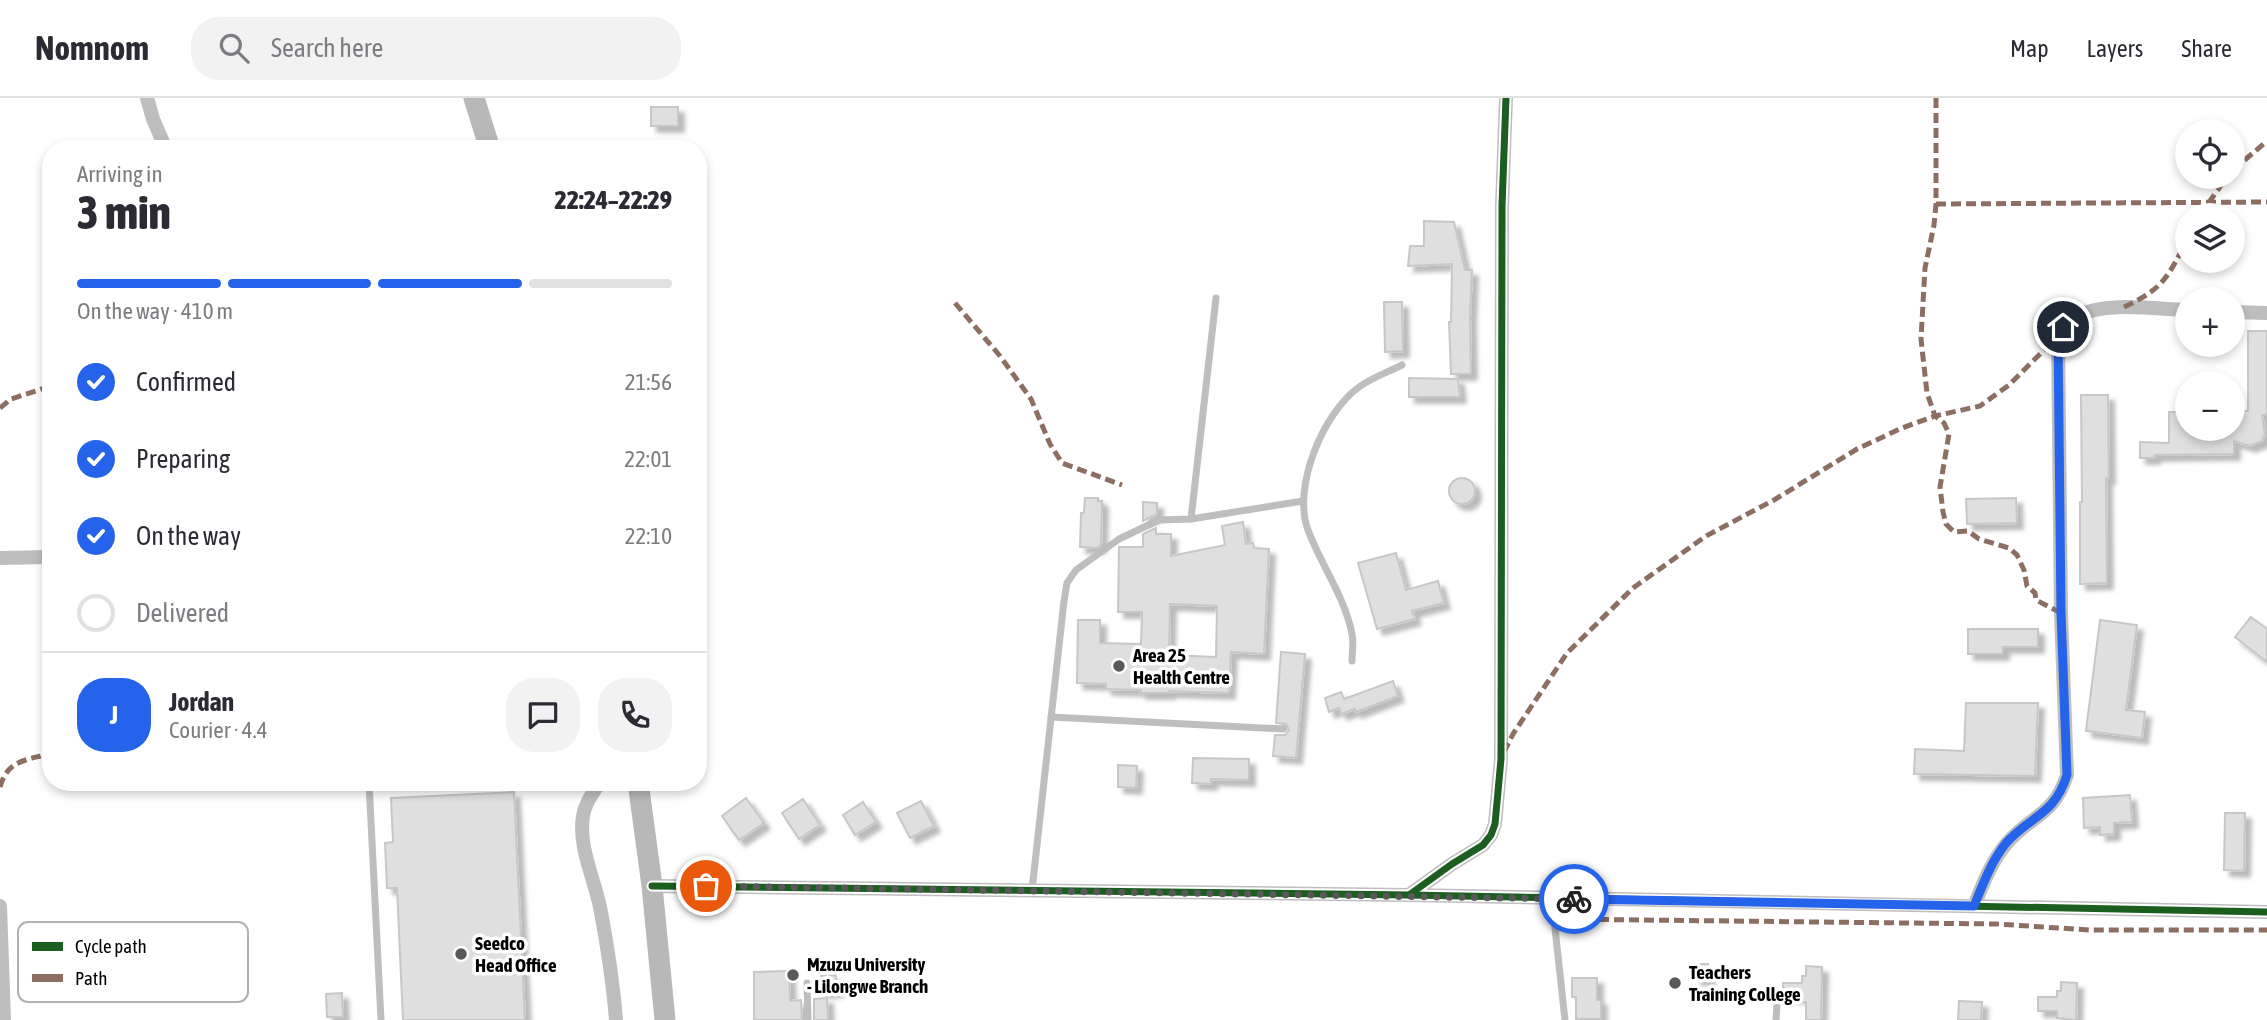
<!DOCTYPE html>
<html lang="en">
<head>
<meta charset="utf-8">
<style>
	body { margin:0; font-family:"Asap Condensed",sans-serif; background:#f2f2f3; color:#2b2b33; height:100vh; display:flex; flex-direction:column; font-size:26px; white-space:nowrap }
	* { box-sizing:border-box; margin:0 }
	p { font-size:23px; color:#7c7c81 }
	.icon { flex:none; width:38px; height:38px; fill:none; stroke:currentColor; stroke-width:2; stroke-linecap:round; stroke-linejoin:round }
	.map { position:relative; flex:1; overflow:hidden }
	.panel { position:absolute; left:42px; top:42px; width:665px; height:651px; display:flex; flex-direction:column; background:#fff; border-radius:28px; box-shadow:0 4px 10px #0003 }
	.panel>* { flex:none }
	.controls { position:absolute; left:2175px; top:21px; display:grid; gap:14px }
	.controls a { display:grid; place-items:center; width:70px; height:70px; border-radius:50%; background:#fff; box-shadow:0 4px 10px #0003; font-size:35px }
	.pin { position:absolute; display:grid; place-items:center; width:60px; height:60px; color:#fff; margin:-30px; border:4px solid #fff; border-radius:50%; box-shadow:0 2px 7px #0007 }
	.courier { position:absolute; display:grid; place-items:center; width:70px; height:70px; margin:-35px; border:5px solid #2563eb; border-radius:50%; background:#fff; color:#222; box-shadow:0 2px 9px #0007 }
	.summary em { font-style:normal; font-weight:800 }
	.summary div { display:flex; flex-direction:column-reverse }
	.summary { display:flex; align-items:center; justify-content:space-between; height:119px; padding:0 35px }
	h1 { font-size:46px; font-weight:800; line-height:52px }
	.bar { display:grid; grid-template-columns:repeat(4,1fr); gap:10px 7px; align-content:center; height:84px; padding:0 35px }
	.bar i { height:9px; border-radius:5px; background:#e1e1e2 }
	.bar .current { background:#2563eb }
	.bar p { grid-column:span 4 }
	.line { display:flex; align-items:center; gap:18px; padding:0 35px; border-top:2px solid #e1e1e2 }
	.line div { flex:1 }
	.round { display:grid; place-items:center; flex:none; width:74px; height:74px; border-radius:28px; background:#f2f2f3 }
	ol { padding:0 35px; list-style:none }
	li { display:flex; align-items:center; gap:21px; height:77px }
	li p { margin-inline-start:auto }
	li .icon { padding:7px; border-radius:50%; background:#2563eb; color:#fff; stroke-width:4 }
	li:last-child { color:#7c7c81 }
	li i { width:38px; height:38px; border:4px solid #e1e1e2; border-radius:50% }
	header { display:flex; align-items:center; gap:42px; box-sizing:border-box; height:98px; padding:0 35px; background:#fff; border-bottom:2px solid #e1e1e2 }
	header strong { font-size:33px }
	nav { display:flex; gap:38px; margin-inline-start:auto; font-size:24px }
	.search { width:490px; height:63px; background:#f2f2f3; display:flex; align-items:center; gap:18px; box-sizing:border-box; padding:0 24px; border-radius:28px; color:#7c7c81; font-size:26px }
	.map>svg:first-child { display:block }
</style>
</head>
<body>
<header>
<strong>Nomnom</strong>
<div class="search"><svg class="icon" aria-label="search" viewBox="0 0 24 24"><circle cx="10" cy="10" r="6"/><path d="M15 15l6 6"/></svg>Search here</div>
<nav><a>Map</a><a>Layers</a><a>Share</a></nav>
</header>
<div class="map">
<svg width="2267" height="922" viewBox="0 0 2267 922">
	<defs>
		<filter id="shadow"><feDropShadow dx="6" dy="6" stdDeviation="2" flood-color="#0004"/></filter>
	</defs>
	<rect width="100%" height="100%" fill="#fff"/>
	<g fill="#dfdfdf" stroke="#c7c7c7" stroke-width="2" fill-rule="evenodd" filter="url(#shadow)">
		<rect x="651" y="9" width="27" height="19"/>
		<path d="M1424,123l30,1 11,48h7l-2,48 1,56h-20l-2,-52h2l1,-58 -44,2 2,-20h14z"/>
		<path d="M1384,204h18l1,49 -18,1z"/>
		<path d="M2248,233h19v84h-5l3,19 -3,7 -12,5 -16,-5v13l-79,1 -1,3h-14v-16l29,1v-31h19v17h45v-18h15z"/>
		<path d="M1409,280l49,1 2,18h-51z"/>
		<path d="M2081,297h27l1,83h-3l1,105 -27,1v-82h2z"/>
		<circle cx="1462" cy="393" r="13"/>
		<path d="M1085,400h13v3h4l-1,44 -5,3 -16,-1 1,-34h3z"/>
		<path d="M2016,400l1,25 -50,1 -1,-25z"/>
		<path d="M1143,404l14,1v11l-14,7z"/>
		<path d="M1243,424l3,22 7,-1 1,5 15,1 -5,105 -33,-2 -2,41 -60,-2v2h-29l1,-3 -35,-1v-5l-29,-1 1,-63h22v23l41,1 1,-32h-24l1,-65h24v-13l13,-6v6h15v22l54,-11 -3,-19zM1170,506l47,2 -1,51 -47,-2z"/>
		<path d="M1396,455l10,37 32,-9 6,22 -32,8 3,8 -38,10 -19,-66z"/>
		<path d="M2251,519l16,12v33l-32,-25z"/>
		<path d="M2100,522l37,5 -11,85 19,2 -3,26 -56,-7z"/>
		<path d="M1968,531h70v18h-35v7h-35z"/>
		<path d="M1281,554l24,2 -9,104 -23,-2 2,-21h10l4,-5 -3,-6 -10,-1z"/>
		<path d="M1393,583l5,15 -42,16 -1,-3 -14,5 -2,-6 -10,4 -4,-14 16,-6 3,7z"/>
		<path d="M1966,605h72l-3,73 -121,-2 1,-25 49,2z"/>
		<path d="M1193,660l56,1v21l-38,-1v5l-19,-1z"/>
		<path d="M1118,667l19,1 -1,22 -18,-1z"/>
		<path d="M514,694l11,228h-122l-6,-132h-10l-2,-45 8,-1 -2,-44z"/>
		<path d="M2130,697l2,27 -18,1v11l-14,1v-8l-16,1 -1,-30z"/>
		<path d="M746,700l18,25 -25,17 -17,-24z"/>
		<path d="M803,701l17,26 -21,14 -17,-26z"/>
		<path d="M921,703l13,25 -24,12 -13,-25z"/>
		<path d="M863,704l13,20 -21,13 -12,-20z"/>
		<path d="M2225,715h20l-1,58 -20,-1z"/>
		<path d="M1695,866h13l1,15h-14z"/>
		<path d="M1806,868l16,1 -1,53h-15v-18h-4v-5h-19v-14h19v-7h4z"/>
		<path d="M789,873l1,30 11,-1 1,20h-48v-48z"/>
		<path d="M836,877l1,16 -16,1v-16z"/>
		<path d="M1572,880h25v22h4v19h-25v-22h-4z"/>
		<path d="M2061,884l16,1 -1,37 -19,-2v-7h-19v-14h19v-6h4z"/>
		<path d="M342,895l1,24h-16l-1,-23z"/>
		<path d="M827,900l1,22h-14v-21z"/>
		<path d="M1959,903l23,1 -1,18h-23z"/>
	</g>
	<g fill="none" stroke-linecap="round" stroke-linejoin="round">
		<g stroke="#bebebe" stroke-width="7">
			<path d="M1191,421l25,-221"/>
			<path d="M1352,563c0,-9 2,-19 0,-27 -7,-37 -31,-69 -44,-104 -16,-43 15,-117 51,-143 12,-9 29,-15 43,-22"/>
			<path d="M1051,619l232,12"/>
			<path d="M369,684l12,238"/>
			<path d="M1032,792l32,-289 3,-18 9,-13 43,-31 40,-19 32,-1 112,-18"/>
			<path d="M1554,800v21l11,101"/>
			<path d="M807,885l1,37"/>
			<path d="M1776,922l1,-16"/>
		</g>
		<g stroke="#bebebe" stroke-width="14">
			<path d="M147,0l6,21 13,30"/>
			<path d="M2233,214l34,1"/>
			<path d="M0,460l51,-1"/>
			<path d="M600,684c-7,11 -15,21 -17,34 -5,30 11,62 17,91 7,37 13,75 16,113"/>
			<path d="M652,788l757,9 858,17"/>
			<path d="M1409,797l43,-31 31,-19 8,-10 4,-11 6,-65 1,-553 4,-108"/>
			<path d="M0,808l4,114"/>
			<path d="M1974,808c9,-22 17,-44 33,-63 24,-28 47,-27 60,-68l-6,-162 -3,-277c5,-8 11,-16 19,-20 29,-15 78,-7 111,-6"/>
		</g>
		<g stroke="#b8b8b8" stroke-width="21">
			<path d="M474,0l16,51"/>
			<path d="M638,684l14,104 13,134"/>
		</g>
		<g stroke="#8d6e63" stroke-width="5" stroke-dasharray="10 5" stroke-linecap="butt">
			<path d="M1936,0v106l-2,21 -9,43 -4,71 6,54 8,23 9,7 5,11 -9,53 3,25 3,12 8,8 14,-1 11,8 30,9 8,7 7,15 3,16 8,7 1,7 25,13"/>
			<path d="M2233,72l34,-29"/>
			<path d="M1936,106l331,-2"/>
			<path d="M2200,117l27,-38"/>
			<path d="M955,205l45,53 31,43 19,45 12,19 60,22"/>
			<path d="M2124,209c41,-19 43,-30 64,-68"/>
			<path d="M0,310l11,-9 40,-13"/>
			<path d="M1504,654l9,-18 54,-81 66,-65 73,-52 68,-36 83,-51 45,-21 33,-12 45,-10 29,-21 49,-49"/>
			<path d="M0,689c8,-28 26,-26 51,-34"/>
			<path d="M1554,821l443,5 92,6h178"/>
		</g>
		<g stroke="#fff" stroke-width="11">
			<g id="cycleway">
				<path d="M652,788l757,9 858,17"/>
				<path d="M1409,797l43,-31 31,-19 8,-10 4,-11 6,-65 1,-553 4,-108"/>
			</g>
		</g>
		<use href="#cycleway" stroke="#1b5e20" stroke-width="7"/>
	</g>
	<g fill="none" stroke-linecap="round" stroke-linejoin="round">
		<path stroke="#595959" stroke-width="7" stroke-dasharray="0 12.6" d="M706,788l868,13"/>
		<path stroke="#2563eb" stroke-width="9" d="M1574,801l400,7c9,-22 17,-44 32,-63 25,-28 48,-27 61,-68l-6,-162 -3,-278 5,-8"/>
	</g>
	<g fill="#595959" stroke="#fff" stroke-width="2.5">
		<circle cx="1119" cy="568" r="7"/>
		<circle cx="461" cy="856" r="7"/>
		<circle cx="793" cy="877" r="7"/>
		<circle cx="1675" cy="885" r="7"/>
	</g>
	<g text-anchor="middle" stroke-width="7" stroke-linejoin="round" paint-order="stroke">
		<g font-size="19" font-weight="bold" fill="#000" stroke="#fff" text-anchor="start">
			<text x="1133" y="564">Area 25<tspan x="1133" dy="22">Health Centre</tspan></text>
			<text x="475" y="852">Seedco<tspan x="475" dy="22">Head Office</tspan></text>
			<text x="807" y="873">Mzuzu University<tspan x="807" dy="22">- Lilongwe Branch</tspan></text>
			<text x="1689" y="881">Teachers<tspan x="1689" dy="22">Training College</tspan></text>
		</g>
	</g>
	<rect x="18" y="824" width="230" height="80" rx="10" fill="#fff" stroke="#b2b2b2" stroke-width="2"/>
	<rect x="32" y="844" width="31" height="9" fill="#1b5e20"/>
	<rect x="32" y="876" width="31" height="8" fill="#8d6e63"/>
	<g font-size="19" fill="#000">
		<text x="75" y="855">Cycle path</text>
		<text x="75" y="887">Path</text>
	</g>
</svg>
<div class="controls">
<a><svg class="icon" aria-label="locate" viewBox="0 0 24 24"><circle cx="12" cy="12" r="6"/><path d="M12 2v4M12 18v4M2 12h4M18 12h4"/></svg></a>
<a><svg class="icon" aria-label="layers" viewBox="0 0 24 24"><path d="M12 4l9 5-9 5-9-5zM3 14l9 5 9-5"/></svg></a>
<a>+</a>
<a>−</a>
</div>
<div class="pin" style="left:706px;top:788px;background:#ea580c"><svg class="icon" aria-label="bag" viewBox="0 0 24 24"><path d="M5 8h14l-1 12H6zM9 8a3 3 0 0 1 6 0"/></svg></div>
<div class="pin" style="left:2063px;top:229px;background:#1f2937"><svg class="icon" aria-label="home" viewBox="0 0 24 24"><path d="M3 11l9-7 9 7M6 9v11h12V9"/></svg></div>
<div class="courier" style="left:1574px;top:801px"><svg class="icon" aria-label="bike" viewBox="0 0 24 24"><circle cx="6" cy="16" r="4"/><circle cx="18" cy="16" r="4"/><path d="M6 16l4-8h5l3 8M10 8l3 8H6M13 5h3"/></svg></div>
<section class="panel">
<div class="summary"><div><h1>3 min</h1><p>Arriving in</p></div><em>22:24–22:29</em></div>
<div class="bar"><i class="current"></i><i class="current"></i><i class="current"></i><i></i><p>On the way · 410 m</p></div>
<ol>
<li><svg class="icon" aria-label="check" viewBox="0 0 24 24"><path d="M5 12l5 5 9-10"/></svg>Confirmed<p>21:56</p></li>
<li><svg class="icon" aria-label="check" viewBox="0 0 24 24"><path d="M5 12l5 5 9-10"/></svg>Preparing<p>22:01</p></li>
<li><svg class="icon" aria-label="check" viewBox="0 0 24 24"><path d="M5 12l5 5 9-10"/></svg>On the way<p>22:10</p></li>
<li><i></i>Delivered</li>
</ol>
<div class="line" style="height:126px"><b class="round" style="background:#2563eb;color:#fff">J</b><div><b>Jordan</b><p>Courier · 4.4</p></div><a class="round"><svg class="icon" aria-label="chat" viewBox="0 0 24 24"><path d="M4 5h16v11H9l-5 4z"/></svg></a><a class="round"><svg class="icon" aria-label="phone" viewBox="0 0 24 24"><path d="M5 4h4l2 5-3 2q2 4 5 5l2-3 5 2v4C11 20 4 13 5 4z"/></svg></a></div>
</section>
</div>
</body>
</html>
